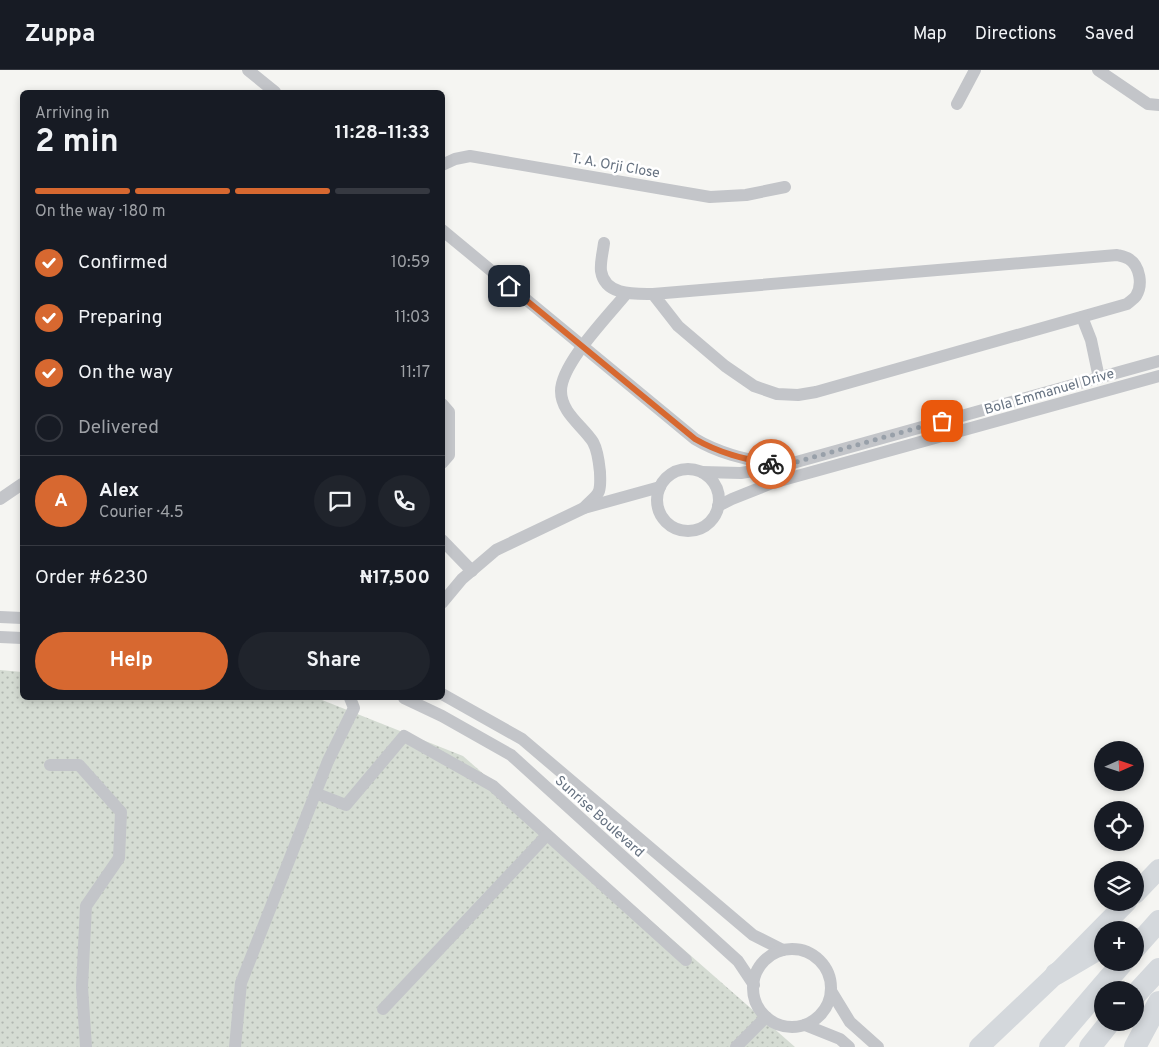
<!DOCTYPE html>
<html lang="en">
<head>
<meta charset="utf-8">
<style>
	body { margin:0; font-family:Overpass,sans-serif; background:#20242c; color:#f1f3f6; height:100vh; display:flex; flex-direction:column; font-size:19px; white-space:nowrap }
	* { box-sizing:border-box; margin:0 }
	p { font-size:16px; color:#9ea1a6 }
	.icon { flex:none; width:28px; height:28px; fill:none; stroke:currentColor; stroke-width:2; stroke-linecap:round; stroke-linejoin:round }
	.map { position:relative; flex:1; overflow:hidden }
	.panel { position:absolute; left:20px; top:20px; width:425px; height:610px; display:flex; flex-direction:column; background:#171b24; border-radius:8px; box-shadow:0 2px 8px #0003 }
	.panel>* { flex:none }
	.needle { width:32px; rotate:87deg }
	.buttons { position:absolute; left:1094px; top:671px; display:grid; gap:10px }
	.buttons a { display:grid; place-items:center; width:50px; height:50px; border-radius:50%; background:#171b24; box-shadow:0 2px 8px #0003; font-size:25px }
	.pin { position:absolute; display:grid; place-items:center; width:42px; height:42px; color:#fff; margin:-21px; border-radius:10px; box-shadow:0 2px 8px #0006 }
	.courier { position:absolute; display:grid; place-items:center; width:50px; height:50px; margin:-25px; border:4px solid #d76830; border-radius:50%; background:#fff; color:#222; box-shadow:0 1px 6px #0007 }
	.overview em { font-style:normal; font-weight:700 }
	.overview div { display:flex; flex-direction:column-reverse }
	.overview { display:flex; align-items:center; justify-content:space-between; height:85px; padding:0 15px }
	h1 { font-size:32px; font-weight:700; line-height:38px }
	.bar { display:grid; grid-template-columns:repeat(4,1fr); gap:8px 5px; align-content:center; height:60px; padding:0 15px }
	.bar i { height:6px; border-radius:4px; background:#363941 }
	.bar .current { background:#d76830 }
	.bar p { grid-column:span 4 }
	.line { display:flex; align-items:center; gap:12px; padding:0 15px; border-top:1px solid #363941 }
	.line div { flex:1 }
	.round { display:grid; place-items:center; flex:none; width:52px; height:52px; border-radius:26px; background:#20242c }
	ol { padding:0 15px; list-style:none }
	li { display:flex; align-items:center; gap:15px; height:55px }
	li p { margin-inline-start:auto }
	li .icon { padding:5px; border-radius:50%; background:#d76830; color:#fff; stroke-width:4 }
	li:last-child { color:#9ea1a6 }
	li i { width:28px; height:28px; border:2px solid #363941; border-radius:50% }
	.primary-button { display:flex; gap:10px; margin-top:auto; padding:10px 15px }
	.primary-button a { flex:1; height:58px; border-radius:30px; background:#d76830; color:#fff; font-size:20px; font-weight:700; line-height:58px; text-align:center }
	.primary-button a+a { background:#20242c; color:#f1f3f6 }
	header { display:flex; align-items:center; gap:30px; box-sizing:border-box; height:70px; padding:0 25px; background:#171b24; border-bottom:1px solid #363941 }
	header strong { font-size:24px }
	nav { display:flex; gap:28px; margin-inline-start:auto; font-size:18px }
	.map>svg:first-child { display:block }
</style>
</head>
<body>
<header>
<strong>Zuppa</strong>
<nav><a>Map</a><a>Directions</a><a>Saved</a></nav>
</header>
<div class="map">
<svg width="1159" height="977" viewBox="0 0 1159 977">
	<defs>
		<pattern id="green-dots" width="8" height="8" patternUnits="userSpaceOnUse" patternTransform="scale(1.25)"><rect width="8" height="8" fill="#d5dcd3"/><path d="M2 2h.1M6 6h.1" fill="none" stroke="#b1b7b1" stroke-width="1.8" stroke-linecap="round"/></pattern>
	</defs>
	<rect width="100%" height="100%" fill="#f5f5f2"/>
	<path fill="url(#green-dots)" d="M0,600l22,2v26h295l146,58 332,291h-795z"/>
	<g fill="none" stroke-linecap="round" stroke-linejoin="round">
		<g stroke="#c3c5c9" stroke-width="12">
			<path d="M248,0l27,22"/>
			<path d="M1098,0l50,34 11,1"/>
			<path d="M957,34l18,-34"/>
			<path d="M442,95l13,-6 15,-3 240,41 36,-2 39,-8"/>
			<path d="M442,160l253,209c25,15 51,20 79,26"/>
			<path d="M604,173c-1,9 -4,19 -3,28 4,25 34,23 52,23l464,-39c4,1 9,2 12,4 11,7 14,26 7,37 -2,3 -6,5 -9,8l-311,88 -18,3 -21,-1 -23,-8 -29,-20 -47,-40 -25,-32"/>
			<path d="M1082,247l9,23 8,38"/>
			<path d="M442,334l7,8v43l-7,8"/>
			<circle cx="688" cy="430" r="31"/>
			<path d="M702,402l39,1 41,-7 377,-105"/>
			<path d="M0,429l22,-15"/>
			<path d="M718,436l14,-7 40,-16 387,-107"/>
			<path d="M584,438c4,-5 13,-11 15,-17 2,-6 1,-14 1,-19 -1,-10 -2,-21 -7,-30 -10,-16 -32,-29 -32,-51 0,-27 47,-75 65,-97"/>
			<path d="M442,470l30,31"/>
			<path d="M442,533l20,-24 34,-29 88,-42 76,-21"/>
			<path d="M0,547l22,1"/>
			<path d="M0,567l22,1"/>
			<path d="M442,624l80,45 231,196 30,15"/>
			<path d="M404,628l38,18 69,39 227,206 16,24"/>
			<path d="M50,695h29l42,47 -2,46 -33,48 -4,81 4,60"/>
			<path d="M315,723l31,12 58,-69 89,50 193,174"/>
			<circle cx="792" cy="918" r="39"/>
			<path d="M831,921l19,31 28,25"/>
			<path d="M383,939l164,-174"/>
			<path d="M805,955l35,14 9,8"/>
			<path d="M235,977l6,-64 87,-222 26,-53 -4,-10"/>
			<path d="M736,977l30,-30"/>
		</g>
		<g stroke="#d4d8dc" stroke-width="20">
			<path d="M1135,824l24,-25"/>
			<path d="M979,977l77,-73 71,-72"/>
		</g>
		<g stroke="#d4d8dc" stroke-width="22">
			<path d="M1135,878l24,-27"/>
			<path d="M1056,904l46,-27"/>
			<path d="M1135,925l24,-26"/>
			<path d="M1050,977l73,-85"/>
			<path d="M1090,977l20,-25"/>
			<path d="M1135,977l24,-45"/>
		</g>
	</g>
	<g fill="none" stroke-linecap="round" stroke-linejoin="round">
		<path stroke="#98a0a9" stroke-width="5" stroke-dasharray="0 9" d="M771,394l11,2 160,-45"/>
		<path stroke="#d76830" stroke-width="6" d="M509,216l186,153c24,14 49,20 76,25"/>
	</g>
	<g text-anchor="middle" stroke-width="5" stroke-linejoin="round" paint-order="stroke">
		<g font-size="14" fill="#667281" stroke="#fff">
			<text transform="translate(616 95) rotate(10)" y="5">T. A. Orji Close</text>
			<text transform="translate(1049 321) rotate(-16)" y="5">Bola Emmanuel Drive</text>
			<text transform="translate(600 746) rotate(42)" y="5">Sunrise Boulevard</text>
		</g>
	</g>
</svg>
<div class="buttons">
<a><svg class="needle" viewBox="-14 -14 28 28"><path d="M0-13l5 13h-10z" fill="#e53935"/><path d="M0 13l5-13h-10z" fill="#9ea1a6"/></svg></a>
<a><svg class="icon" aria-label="locate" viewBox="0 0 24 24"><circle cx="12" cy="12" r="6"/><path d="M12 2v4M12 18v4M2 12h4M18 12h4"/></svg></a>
<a><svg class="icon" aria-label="layers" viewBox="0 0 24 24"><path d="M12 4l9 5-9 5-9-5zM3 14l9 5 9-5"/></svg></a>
<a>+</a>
<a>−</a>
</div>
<div class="pin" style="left:942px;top:351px;background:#ea580c"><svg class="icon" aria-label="bag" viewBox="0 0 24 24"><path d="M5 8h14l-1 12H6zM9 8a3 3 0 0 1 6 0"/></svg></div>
<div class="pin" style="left:509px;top:216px;background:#1f2937"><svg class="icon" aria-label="home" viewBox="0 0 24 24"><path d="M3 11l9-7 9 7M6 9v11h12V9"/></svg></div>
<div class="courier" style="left:771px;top:394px"><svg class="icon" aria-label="bike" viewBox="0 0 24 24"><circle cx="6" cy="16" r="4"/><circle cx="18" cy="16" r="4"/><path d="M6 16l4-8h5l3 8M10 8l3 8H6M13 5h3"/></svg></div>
<section class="panel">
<div class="overview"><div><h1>2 min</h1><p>Arriving in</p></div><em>11:28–11:33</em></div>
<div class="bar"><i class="current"></i><i class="current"></i><i class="current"></i><i></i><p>On the way · 180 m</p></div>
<ol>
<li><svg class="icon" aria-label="check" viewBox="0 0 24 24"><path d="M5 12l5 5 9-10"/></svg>Confirmed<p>10:59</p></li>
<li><svg class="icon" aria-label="check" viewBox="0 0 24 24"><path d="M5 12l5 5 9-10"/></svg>Preparing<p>11:03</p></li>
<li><svg class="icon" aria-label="check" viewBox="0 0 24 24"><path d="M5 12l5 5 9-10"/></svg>On the way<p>11:17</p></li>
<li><i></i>Delivered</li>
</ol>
<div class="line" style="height:90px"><b class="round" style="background:#d76830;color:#fff">A</b><div><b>Alex</b><p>Courier · 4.5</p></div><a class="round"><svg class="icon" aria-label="chat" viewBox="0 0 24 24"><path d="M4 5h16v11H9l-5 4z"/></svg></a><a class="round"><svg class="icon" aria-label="phone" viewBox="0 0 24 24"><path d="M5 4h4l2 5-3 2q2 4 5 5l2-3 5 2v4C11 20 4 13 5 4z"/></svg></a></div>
<div class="line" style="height:65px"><div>Order #6230</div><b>₦17,500</b></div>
<div class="primary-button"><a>Help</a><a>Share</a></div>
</section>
</div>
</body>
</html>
